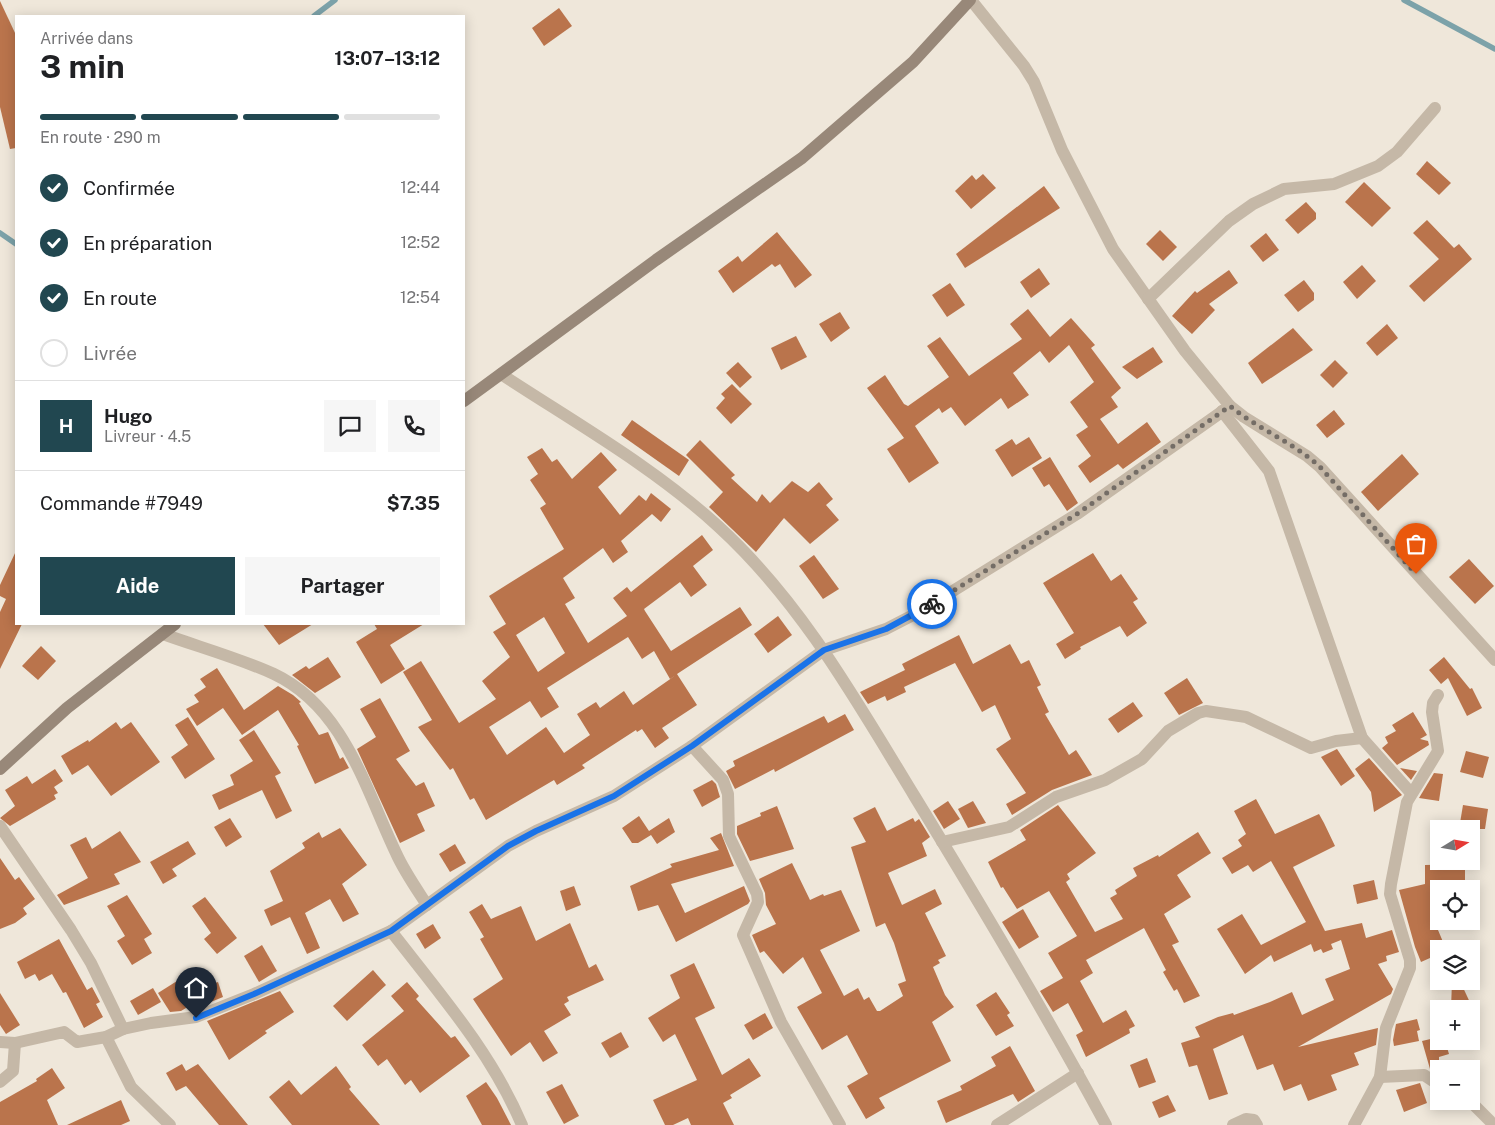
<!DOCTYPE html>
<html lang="fr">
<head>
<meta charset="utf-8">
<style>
	body { margin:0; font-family:"Public Sans",sans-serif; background:#f6f6f6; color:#202124; height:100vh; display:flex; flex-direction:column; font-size:19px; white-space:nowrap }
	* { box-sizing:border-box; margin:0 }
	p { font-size:16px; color:#757577 }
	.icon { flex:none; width:28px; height:28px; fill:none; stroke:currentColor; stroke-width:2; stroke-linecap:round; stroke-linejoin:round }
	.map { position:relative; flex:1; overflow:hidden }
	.sheet { position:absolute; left:15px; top:15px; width:450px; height:610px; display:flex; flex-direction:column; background:#fff; border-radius:0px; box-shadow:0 2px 12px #0003 }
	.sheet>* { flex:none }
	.needle { width:32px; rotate:79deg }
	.tools { position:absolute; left:1430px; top:820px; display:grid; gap:10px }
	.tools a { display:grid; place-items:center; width:50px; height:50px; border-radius:0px; background:#fff; box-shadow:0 2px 12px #0003; font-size:25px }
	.pin { position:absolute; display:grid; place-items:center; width:42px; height:42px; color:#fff; margin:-51px -21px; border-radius:50% 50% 50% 0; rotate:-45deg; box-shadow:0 0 5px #0007 }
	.pin .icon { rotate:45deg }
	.courier { position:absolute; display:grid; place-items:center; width:50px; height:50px; margin:-25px; border:4px solid #1a73e8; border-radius:50%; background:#fff; color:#222; box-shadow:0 1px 6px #0007 }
	.overview em { font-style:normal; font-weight:700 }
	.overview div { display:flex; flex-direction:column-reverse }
	.overview { display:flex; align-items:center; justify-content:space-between; height:85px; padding:0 25px }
	h1 { font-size:32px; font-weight:700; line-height:38px }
	.bar { display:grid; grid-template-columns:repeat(4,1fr); gap:8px 5px; align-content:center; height:60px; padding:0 25px }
	.bar i { height:6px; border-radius:4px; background:#e0e0e0 }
	.bar .on { background:#214750 }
	.bar p { grid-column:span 4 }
	.line { display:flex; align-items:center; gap:12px; padding:0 25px; border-top:1px solid #e0e0e0 }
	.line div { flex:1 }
	.round { display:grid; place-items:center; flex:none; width:52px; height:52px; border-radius:0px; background:#f6f6f6 }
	ol { padding:0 25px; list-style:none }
	li { display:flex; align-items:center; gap:15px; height:55px }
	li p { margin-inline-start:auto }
	li .icon { padding:5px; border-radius:50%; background:#214750; color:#fff; stroke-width:4 }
	li:last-child { color:#757577 }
	li i { width:28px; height:28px; border:2px solid #e0e0e0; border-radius:50% }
	.button { display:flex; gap:10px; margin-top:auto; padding:10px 25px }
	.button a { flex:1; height:58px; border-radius:0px; background:#214750; color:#fff; font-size:20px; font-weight:700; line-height:58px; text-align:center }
	.button a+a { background:#f6f6f6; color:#202124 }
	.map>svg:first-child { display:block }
</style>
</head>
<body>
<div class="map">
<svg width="1495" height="1125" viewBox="0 0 1495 1125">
	<rect width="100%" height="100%" fill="#efe7da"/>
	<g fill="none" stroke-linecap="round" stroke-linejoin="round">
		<g stroke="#7ca2a9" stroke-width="5.5">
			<path d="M1404,0l91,49"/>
			<path d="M314,16l21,-16"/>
			<path d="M0,233l16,11"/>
		</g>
	</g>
	<g fill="#ba744c" fill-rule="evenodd">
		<path d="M0,1l16,34v113l-6,1 -10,-42z"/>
		<path d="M559,8l13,18 -28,20 -12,-18z"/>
		<path d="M1427,161l24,22 -12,12 -23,-21z"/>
		<path d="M983,174l13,14 -25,21 -16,-18 17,-16 4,5z"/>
		<path d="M1364,182l27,26 -19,19 -27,-25z"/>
		<path d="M1044,186l16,22 -95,60 -9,-14z"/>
		<path d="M1306,202l10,11v6l-18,15 -13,-14z"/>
		<path d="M1427,220l27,28 5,-4 13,15 -48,43 -15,-16 30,-27 -26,-26z"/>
		<path d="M1160,230l17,17 -14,14 -17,-17z"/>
		<path d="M777,232l35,43 -17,13 -15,-24 -5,3 -3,-3 -39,29 -15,-22 20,-15 4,6z"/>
		<path d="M1266,233l13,17 -16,12 -13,-16z"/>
		<path d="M1362,265l14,16 -19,18 -14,-17z"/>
		<path d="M1039,268l11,16 -19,14 -11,-16z"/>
		<path d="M1229,270l9,13 -29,21 6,6 -23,24 -20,-18 23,-25 2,2z"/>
		<path d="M1304,280l10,13v7l-16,12 -14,-17z"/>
		<path d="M950,283l15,22 -18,12 -15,-22z"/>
		<path d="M1028,309l22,28 21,-19 24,27 -4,3 30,40 -10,9 7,10 -18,12 18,25 29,-22 14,20 -38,27 -5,-5 -28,19 -12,-17 13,-10 -15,-21 12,-8 -18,-25 24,-20 -25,-37 -20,18 -9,-12 -27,22 16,22 -21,14 -7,-11 -36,28 -14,-19 -9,6 -3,-5 -24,18 24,37 -30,20 -22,-34 17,-11 -37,-50 18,-13 19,29 4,2 41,-29 -22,-31 13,-9 29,39 53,-37 -12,-15z"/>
		<path d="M840,312l10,16 -19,14 -12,-18z"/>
		<path d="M1387,324l11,14 -21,18 -11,-13z"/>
		<path d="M1293,328l20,22 -51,34 -14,-21z"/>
		<path d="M796,336l11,21 -26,13 -10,-22z"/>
		<path d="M1153,347l10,15 -26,17 -15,-12z"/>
		<path d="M1335,360l13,13 -15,15 -13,-13z"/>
		<path d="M738,362l14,15 -12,11 -14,-15z"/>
		<path d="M732,384l20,20 -21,20 -15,-16 9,-10 -4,-4z"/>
		<path d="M1334,410l11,14 -18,14 -11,-13z"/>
		<path d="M632,420l57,40 -10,16 -58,-41z"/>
		<path d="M1029,437l13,21 -30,19 -17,-27 17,-11 4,6z"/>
		<path d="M700,440l35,35 -4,3 26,24 5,-8 8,9 22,-22 16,11 11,-10 14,17 -7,6 13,15 -29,24 -26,-26 -28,34 -47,-45 14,-15 -37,-37z"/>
		<path d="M542,448l10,14 5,-3 15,20 29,-27 16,18 -19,17 22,28 19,-20 7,6 5,-8 20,16 -10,13 -9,-8 -31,27 7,11 -15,11 -10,-15 -40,30 12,20 -10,6 23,39 39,-27 -14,-18 14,-11 4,5 71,-57 11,15 -20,16 14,19 -16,12 -11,-15 -36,27 1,2 26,40 69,-44 12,18 -75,49 20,31 -35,23 7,10 -14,10 -13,-19 -5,3 -1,-2 -54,35 3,3 -28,17 -3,-5 -68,40 -12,-22 -4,2 -17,-32 -3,2 -32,-43 14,-7 -29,-48 18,-11 38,62 37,-24 -14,-18 28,-24 -17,-25 13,-8 -17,-28 75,-47 -24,-41 6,-4 -16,-24 8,-6 -11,-17zM544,617l21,36 -27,19 -22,-37zM628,637l14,22 12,-8 16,28 6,-4 -43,30 -9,-14 -24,17 -4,-6 -19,12 13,21 -26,18 -18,-26 -39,28 -18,-28 41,-26 11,17 18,-11 -12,-19z"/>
		<path d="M1402,454l17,20 -41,37 -17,-19z"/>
		<path d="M1050,457l28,46 -11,8 -18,-27 -5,3 -12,-19z"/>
		<path d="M16,551v73h6l-22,45v-57l6,-13 -6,-3v-11z"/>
		<path d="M1093,553l18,28 10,-7 17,25 -5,3 14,21 -20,14 -7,-11 -40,21 1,2 -16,10 -9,-15 18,-11 -31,-50z"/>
		<path d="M814,555l25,34 -16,10 -24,-33z"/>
		<path d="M1469,559l25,27 -19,18 -26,-27z"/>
		<path d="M778,616l14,19 -24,18 -14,-19z"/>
		<path d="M263,624h50l-34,21z"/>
		<path d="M374,624h50l-34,21 15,24 -24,15 -25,-42 21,-13z"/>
		<path d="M959,635l14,29 37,-20 11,20 8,-4 12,25 -4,2 12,25 -4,2 24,41 7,-5 16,25 -40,15 -40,25 -6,-11 20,-11 -30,-44 15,-10 -16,-34 -13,7 -27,-49 -51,24 2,5 -19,9 -2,-5 -17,8 -8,-12 45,-22 -3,-6z"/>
		<path d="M41,646l15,15 -18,19 -16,-14z"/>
		<path d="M328,657l13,20 -26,16 -23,-18 14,-9 3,3z"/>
		<path d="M1444,657l26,32 2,-1 10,20 -15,8 -19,-38 -7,6 -12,-14z"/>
		<path d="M217,668l27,42 34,-24 15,9 8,7 -2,1 20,32 9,-3 12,27 3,-2 6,11 -34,16 -18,-38 2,-1 -21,-35 -36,25 -19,-27 -26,18 -11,-17 13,-7 -5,-7 12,-8 -6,-8z"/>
		<path d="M1187,678l16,25 -24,12 -15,-22z"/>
		<path d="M380,698l30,53 -14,8 20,27 8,-4 11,24 -18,8 8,17 -25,12 -43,-94 19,-12 -16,-28z"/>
		<path d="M1133,702l10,14 -25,17 -10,-14z"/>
		<path d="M1413,712l14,23 -7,4 8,2 1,4 -32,20 -15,-17 6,-5 -3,-6 11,-6 -4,-6z"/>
		<path d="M845,714l9,16 -79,42 -1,-3 -39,20 -9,-18 9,-5 -2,-5 91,-45 4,7z"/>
		<path d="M188,717l27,42 -30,20 -14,-22 17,-12 -13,-20z"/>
		<path d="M116,722l5,7 10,-7 29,40 -49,34 -23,-31 -16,10 -11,-19 27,-16 1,2z"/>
		<path d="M254,730l27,43 -6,3 17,35 -16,8 -14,-29 -43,20 -7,-15 22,-10 -4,-10 23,-14 -14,-21z"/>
		<path d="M1337,749l18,27 -14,10 -20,-29z"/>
		<path d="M1466,751l23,6 -6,21 -23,-6z"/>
		<path d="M1369,758l33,37 -28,17 -3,-20 -16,-23z"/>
		<path d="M1400,768l17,3 -6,9z"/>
		<path d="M55,769l8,12 -9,6 4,6 -4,2 2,4 -46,27 -10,-8 15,-12 -10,-16 22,-14 5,8z"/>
		<path d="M1434,773l9,1 -4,27 -20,-3z"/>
		<path d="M712,780l4,4 4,13 -18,10 -9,-17z"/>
		<path d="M1256,799l19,35 44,-20 5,9 11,23 -42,21 32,64 37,-8 4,15 26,-8 7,22 -13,4 1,5 -9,3 15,25 -2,5 -93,53 80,-19 -2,17 -22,8 5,12 -28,10 6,15 -29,11 -7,-17 -17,7 -11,-27 -16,6 -14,-35 -30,14 15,45 -19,6 -12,-35 -8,2 -8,-24 19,-6 -5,-10 23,-10 15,-4 1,2 36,-13 22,-10 10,23 32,-15 -9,-21 25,-10 -9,-29 -10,4 2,5 -10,4 -2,-4 -7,3 -3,-8 -37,18 -3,-7 -26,19 -28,-45 25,-15 19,31 45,-23 -35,-61 -18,11 -5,-7 -16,9 -10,-16 20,-12 -4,-6 8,-6 -12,-23z"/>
		<path d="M948,801l12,18 -16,10 -11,-18z"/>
		<path d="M973,801l13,22 -18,5 -10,-19z"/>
		<path d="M1058,805l38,48 -29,21 3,5 -4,3 29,50 28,-13 -13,-21 7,-4 -2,-4 22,-14 -4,-8 25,-13 1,2 39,-25 13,21 -34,22 14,22 -27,17 15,28 -7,3 28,51 -16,7 -7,-14 -3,2 -11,-19 3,-2 -22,-42 -58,32 7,13 -13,8 23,42 23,-13 9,16 -6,3 1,4 -44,24 -10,-22 7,-4 -15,-28 -15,9 -13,-21 23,-13 -15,-25 29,-17 -28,-45 -32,18 -14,-22 -2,1 -13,-26 38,-22 -6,-10z"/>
		<path d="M1463,805l25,4 -3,20h-26z"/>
		<path d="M777,806l17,43 -44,12 -13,-27v-8l24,-10 -1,-3z"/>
		<path d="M875,807l12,24 26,-13 2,4 4,-3 11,18 -8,6 5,13 -39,17 14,32 33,-16 7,15 -17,9 21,43 -8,4 2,3 -7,4 12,28 9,12 -22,15 19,39 -72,37 6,10 -19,11 -19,-33 21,-12 -21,-39 -25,15 -25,-43 25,-14 -19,-36 -20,17 -19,-23 -4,2 -8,-18 24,-11 -10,-19 -1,-12 -6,-14 33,-16 18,37 13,-6 1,2 17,-6 19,41 -40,19 24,46 14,-8 6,12 5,-3 8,14h3l23,-15 -5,-12 8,-3 -12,-38 -9,-20 -9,4 -25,-80 15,-5 -13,-24z"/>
		<path d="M639,816l10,15 20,-13 6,14 -18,12 -6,-9 -13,8h-6l-10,-15z"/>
		<path d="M230,818l12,19 -16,10 -12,-20z"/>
		<path d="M340,828l27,37 -25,19 17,30 -16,8 -13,-23 -25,14 15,35 -13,6 -17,-37 -19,9 -7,-16 19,-9 -13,-30 35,-23 -3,-5 17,-11 3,6z"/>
		<path d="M120,831l21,31 -27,12 6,10 -56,21 -7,-10 31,-17 -18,-33 16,-8 6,12z"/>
		<path d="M721,833l13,33 -63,18 14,29 59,-27 6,15 -2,3 -72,38 -18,-37 -20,6 -8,-25 42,-19 -2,-3 49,-14 -9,-12z"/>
		<path d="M188,841l8,13 -24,15 5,7 -14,8 -13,-22z"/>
		<path d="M455,844l11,19 -16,9 -11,-18z"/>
		<path d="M0,858l15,22 4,-3 16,22 -12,9 4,6 -12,9 -15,6z"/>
		<path d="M1465,864v25h-26v21l-9,1 16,38h-7v5l-18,8 -6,-15 -16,-57 26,-6v-19z"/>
		<path d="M1374,880l4,19 -21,5 -4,-19z"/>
		<path d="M574,886l7,19 -15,6 -6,-20z"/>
		<path d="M127,895l25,39 -8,5 8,14 -20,12 -15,-24 8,-5 -18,-30z"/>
		<path d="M205,897l32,41 -20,16 -13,-15 7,-6 -19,-27z"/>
		<path d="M482,904l9,15 30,-13 15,35 34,-18 19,45 7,-4 8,16 -37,17 2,4 -5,3 7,11 -27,16 14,22 -15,9 -13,-20 -19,14 -38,-57 30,-20 -23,-40 4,-2 -15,-25z"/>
		<path d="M1023,909l16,28 -20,12 -17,-27z"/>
		<path d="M433,924l8,14 -16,11 -9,-15z"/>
		<path d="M59,939l28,51 5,-3 8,15 -4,2 7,13 -19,11 -18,-36 -3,1 -11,-19 -13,7 -4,-7 -10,5 -8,-17z"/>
		<path d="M262,945l15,26 -18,11 -15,-26z"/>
		<path d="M694,963l21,45 -20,10 27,57 27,-17 12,18 -31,19 2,3 -9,5 11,22h-43l-3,-7 -15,7h-8l-12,-25 44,-20 -22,-46 -12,8 -15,-24 32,-20 -10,-23z"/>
		<path d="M373,970l13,15 -39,36 -14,-15z"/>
		<path d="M177,981l14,24 -10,6 -11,1 -12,-19z"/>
		<path d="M1452,981h8l13,28h-22z"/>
		<path d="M218,982l5,15 -22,9 -6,-16z"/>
		<path d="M407,982l12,14 -3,3 35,39 4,-2 15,20 -50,37 -9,-13 -6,5 -18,-26 -9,7 -16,-21 42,-34 -13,-15z"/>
		<path d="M153,988l8,14 -23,13 -8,-14z"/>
		<path d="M280,991l14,21 -29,19 2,2 -38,27 -22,-39z"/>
		<path d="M996,992l14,21 -3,2 7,11 -18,10 -20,-31z"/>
		<path d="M0,993l20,32 -14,9 -6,-9z"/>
		<path d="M765,1013l8,15 -20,12 -9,-15z"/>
		<path d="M1417,1019l3,11 -3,1 2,10 -25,5 -1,-6 3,-16z"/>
		<path d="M621,1032l8,15 -19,11 -9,-15z"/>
		<path d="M1439,1037v4h6l4,13 -10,3v18l-9,-6 -8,-28z"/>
		<path d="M1010,1046l25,45 -17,11 -5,-8 -67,29 -9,-22 25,-11 -2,-4 36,-20 -5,-9z"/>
		<path d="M1147,1058l9,24 -17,6 -9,-23z"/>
		<path d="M182,1064l4,7 12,-7 50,61h-29l-33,-39 -10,5 -10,-18z"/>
		<path d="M336,1066l15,21 -2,2 31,36h-88l-23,-28 20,-17 12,15z"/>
		<path d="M52,1068l13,20 -18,12 11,25h-58v-23l37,-21 -1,-2z"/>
		<path d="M486,1082l11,16 14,27h-29l-16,-29z"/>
		<path d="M1420,1083l7,20 -23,9 -8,-22z"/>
		<path d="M562,1084l17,32 -15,8 -18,-32z"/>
		<path d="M1168,1095l8,16 -17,7 -7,-16z"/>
		<path d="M121,1100l9,21 -9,4h-54z"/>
	</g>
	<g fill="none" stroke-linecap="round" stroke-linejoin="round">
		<g stroke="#c5b8a7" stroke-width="12">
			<path d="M971,0l53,66 10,16 28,68 51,99 72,102 45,55 14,11 63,39 13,11 175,193"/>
			<path d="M1148,299l81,-78 24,-17 31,-15 50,-5 44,-18 19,-14 38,-44"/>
			<path d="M501,374c73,48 153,93 218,153 83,76 138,175 196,270 66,108 131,217 191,328"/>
			<path d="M1222,411l47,60 93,267 49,55"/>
			<path d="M163,634c36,13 76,24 111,40 70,33 91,114 122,179 8,18 20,35 31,52"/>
			<path d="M692,746l31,34 5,14 1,42 28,58 1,8 -15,33 38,87 59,103"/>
			<path d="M0,826l71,104 20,33 32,66"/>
			<path d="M942,842l67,-15 47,-30 49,-17 37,-21 26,-28 30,-18 8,-2 40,6 65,31 25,-7 26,-3"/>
			<path d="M391,931c48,62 100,121 131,194"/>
			<path d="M106,1037l25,50 39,38"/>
			<path d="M0,1042l15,1 49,-11 13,10 29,-5 17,-8 28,-6 45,-6 58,-23 137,-63 117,-85 28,-15 78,-35 78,-50 132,-96 62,-21 33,-17 158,-98 153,-108"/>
			<path d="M1380,1077l44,-2 15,10"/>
			<path d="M0,1082l13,-11 2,-28"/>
			<path d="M1470,1101l24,24"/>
			<path d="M997,1125l81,-52"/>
			<path d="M1233,1125l13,-6 8,1 3,5"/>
			<path d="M1354,1125l26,-48 6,-49 24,-60v-8l-20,-66 1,-10 16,-82 31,-51 -6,-39 1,-9 5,-8"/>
		</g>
		<g stroke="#988879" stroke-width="12">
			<path d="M464,401l192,-141 146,-102 111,-96 57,-62"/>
			<path d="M0,769l67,-61 108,-84"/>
		</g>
	</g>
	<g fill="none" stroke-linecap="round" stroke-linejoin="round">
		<path stroke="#746d66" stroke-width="5" stroke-dasharray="0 9" d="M932,604l145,-90 153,-108c28,23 63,36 90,61l96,107"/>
		<path stroke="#1a73e8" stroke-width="6" d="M196,1018l58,-24 137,-63 117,-85 28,-15 78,-35 78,-50 132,-96 62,-21 46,-25"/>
	</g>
</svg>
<div class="tools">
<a><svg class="needle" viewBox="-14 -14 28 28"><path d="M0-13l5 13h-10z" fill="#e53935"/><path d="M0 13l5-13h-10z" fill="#757577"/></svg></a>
<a><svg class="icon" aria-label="locate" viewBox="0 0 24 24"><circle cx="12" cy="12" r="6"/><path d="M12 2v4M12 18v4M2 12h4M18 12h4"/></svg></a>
<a><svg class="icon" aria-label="layers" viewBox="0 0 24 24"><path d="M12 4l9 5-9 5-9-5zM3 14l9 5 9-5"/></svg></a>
<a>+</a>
<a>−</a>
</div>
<div class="pin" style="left:1416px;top:574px;background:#ea580c"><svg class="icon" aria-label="bag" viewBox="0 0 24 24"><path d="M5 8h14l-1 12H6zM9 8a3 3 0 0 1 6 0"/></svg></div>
<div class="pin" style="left:196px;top:1018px;background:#1f2937"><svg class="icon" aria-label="home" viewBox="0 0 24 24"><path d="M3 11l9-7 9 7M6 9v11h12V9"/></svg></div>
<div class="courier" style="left:932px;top:604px"><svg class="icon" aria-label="bike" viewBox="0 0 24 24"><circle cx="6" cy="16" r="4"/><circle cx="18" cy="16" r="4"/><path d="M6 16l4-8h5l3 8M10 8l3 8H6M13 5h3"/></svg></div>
<section class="sheet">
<div class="overview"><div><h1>3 min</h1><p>Arrivée dans</p></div><em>13:07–13:12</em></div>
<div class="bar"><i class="on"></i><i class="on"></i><i class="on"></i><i></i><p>En route · 290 m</p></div>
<ol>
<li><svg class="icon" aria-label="check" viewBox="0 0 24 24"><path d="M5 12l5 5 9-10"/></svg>Confirmée<p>12:44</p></li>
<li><svg class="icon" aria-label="check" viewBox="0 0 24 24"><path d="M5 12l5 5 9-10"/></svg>En préparation<p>12:52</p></li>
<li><svg class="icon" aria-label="check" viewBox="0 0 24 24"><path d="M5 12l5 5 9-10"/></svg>En route<p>12:54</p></li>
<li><i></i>Livrée</li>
</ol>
<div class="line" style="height:90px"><b class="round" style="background:#214750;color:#fff">H</b><div><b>Hugo</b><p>Livreur · 4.5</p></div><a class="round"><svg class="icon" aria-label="chat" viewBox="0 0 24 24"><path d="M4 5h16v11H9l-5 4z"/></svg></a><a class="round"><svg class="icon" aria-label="phone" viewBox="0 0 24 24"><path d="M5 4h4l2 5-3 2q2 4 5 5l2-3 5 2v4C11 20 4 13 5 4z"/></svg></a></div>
<div class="line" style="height:65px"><div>Commande #7949</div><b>$7.35</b></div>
<div class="button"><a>Aide</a><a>Partager</a></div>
</section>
</div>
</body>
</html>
